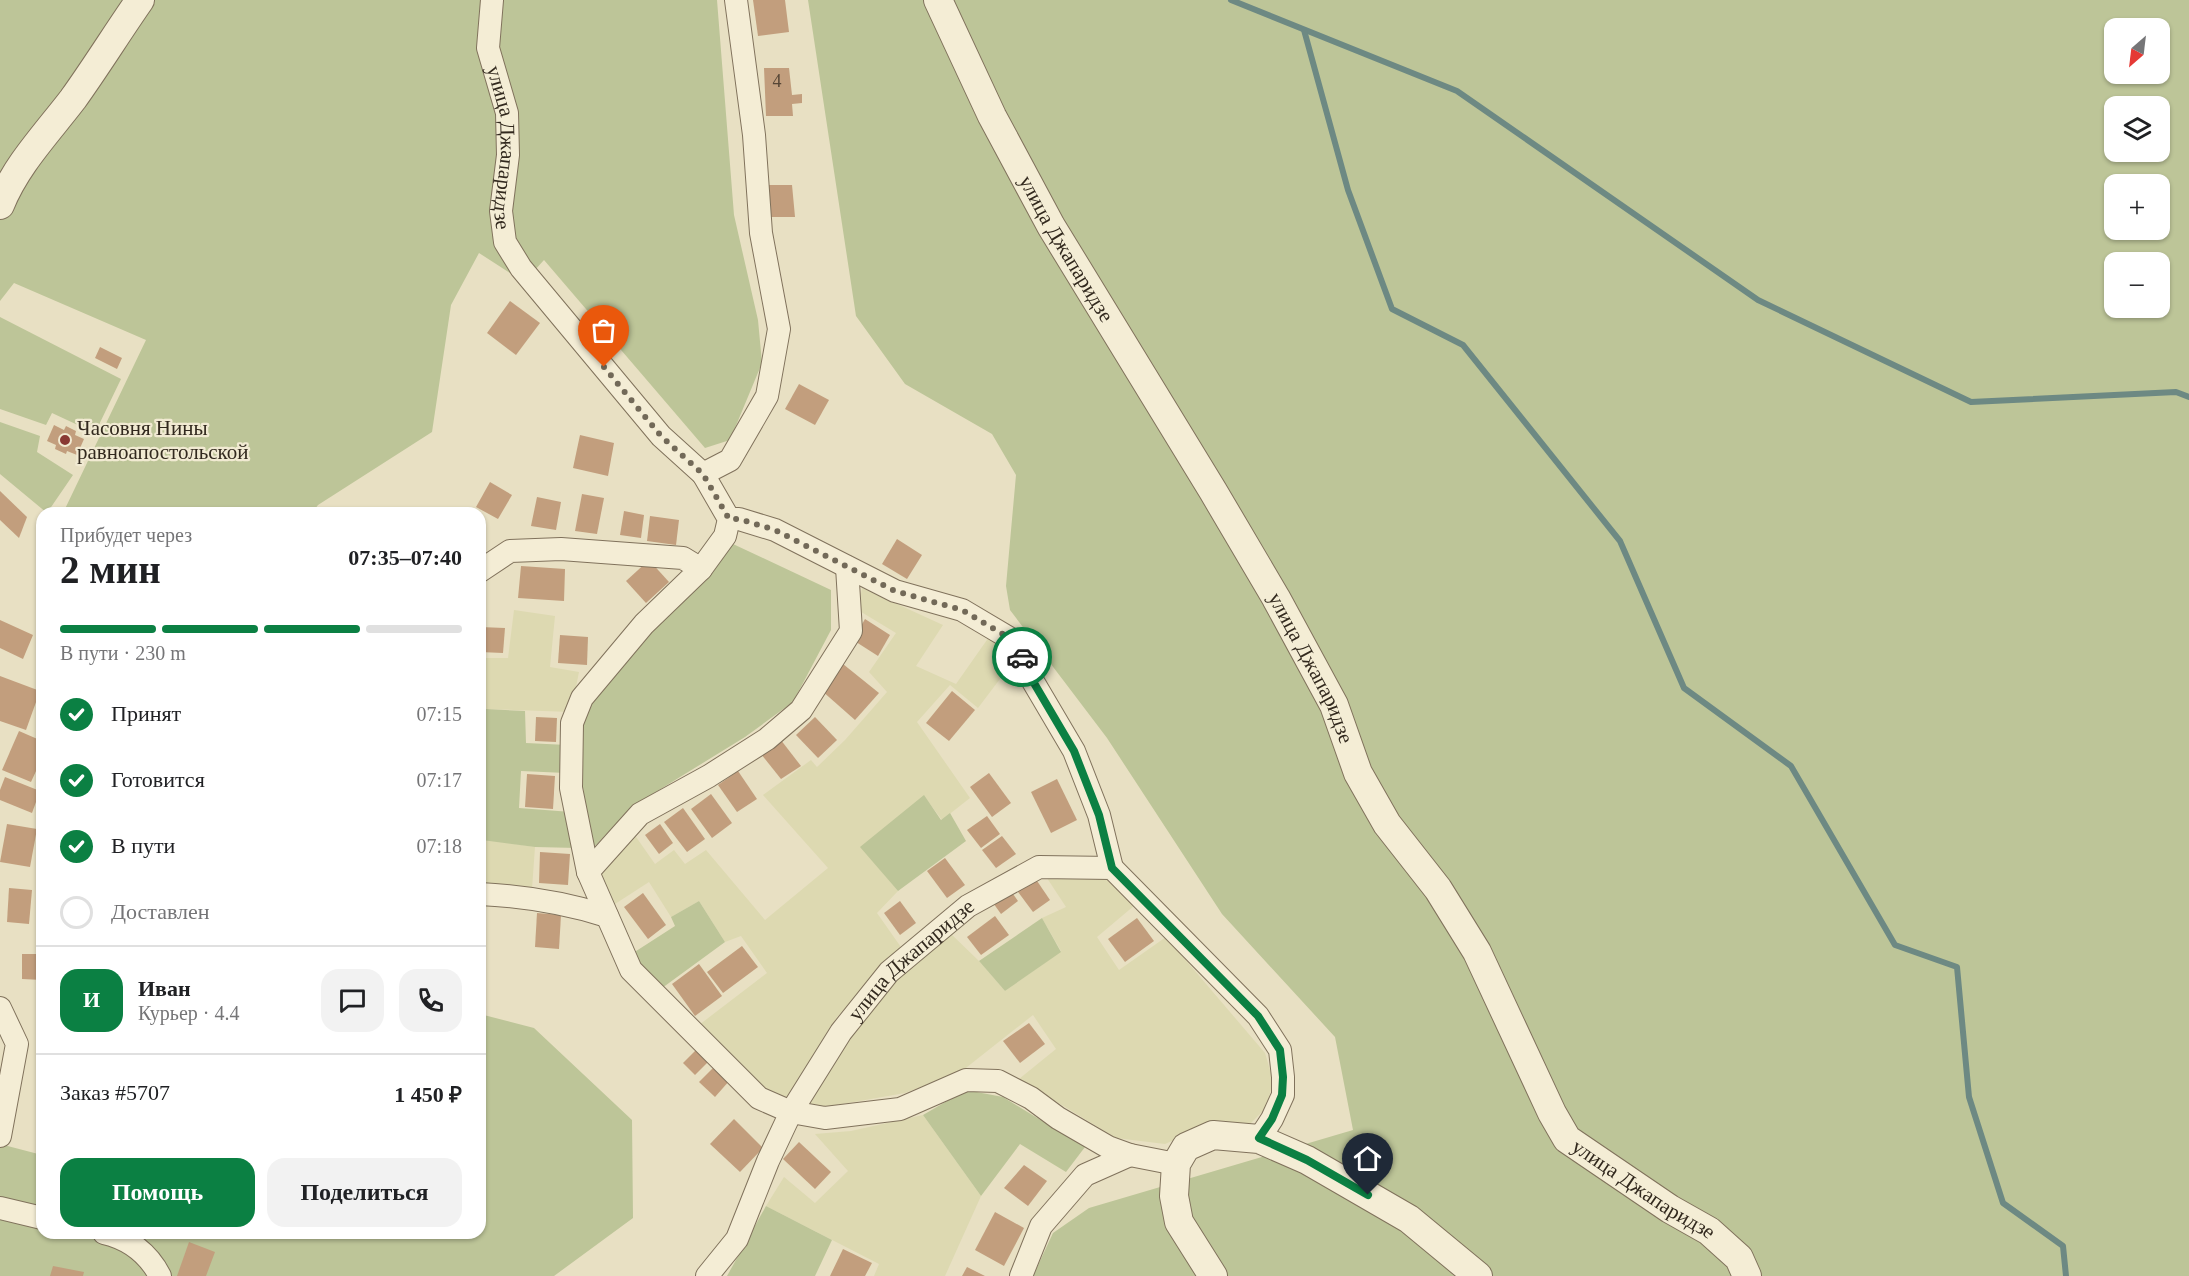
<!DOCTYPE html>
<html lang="ru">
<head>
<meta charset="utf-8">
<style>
	body { margin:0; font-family:"Times New Roman",serif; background:#f2f2f2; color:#202124; height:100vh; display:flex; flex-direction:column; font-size:22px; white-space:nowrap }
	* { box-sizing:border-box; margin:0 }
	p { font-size:20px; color:#757577 }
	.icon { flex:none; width:33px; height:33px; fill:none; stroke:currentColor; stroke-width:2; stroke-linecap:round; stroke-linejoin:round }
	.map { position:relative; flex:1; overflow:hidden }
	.side { position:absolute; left:36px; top:507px; width:450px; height:732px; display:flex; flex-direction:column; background:#fff; border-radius:18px; box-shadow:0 2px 4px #0004 }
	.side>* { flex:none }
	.needle { width:39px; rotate:208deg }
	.buttons { position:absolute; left:2104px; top:18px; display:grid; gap:12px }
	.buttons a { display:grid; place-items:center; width:66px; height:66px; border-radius:12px; background:#fff; box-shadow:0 2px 4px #0004; font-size:30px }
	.pin { position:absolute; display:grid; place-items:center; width:51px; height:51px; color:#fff; margin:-62px -26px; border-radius:50% 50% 50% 0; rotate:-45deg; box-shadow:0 0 6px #0007 }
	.pin .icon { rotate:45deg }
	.courier { position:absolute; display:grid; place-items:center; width:60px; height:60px; margin:-30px; border:4px solid #0b8043; border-radius:50%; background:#fff; color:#222; box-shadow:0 2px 8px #0007 }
	.headline em { font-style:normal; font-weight:800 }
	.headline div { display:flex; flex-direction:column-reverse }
	.headline { display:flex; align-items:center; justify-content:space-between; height:102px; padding:0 24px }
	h1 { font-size:39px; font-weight:800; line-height:45px }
	.bar { display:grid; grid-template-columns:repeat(4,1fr); gap:9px 6px; align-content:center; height:72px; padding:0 24px }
	.bar i { height:8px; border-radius:4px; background:#e0e0e0 }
	.bar .current { background:#0b8043 }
	.bar p { grid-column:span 4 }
	.line { display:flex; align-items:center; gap:15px; padding:0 24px; border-top:2px solid #e0e0e0 }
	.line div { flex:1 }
	.round { display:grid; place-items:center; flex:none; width:63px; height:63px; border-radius:18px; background:#f2f2f2 }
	ol { padding:0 24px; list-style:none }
	li { display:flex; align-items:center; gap:18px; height:66px }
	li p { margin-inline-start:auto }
	li .icon { padding:6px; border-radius:50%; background:#0b8043; color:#fff; stroke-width:4 }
	li:last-child { color:#757577 }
	li i { width:33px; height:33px; border:3px solid #e0e0e0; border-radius:50% }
	.action { display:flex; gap:12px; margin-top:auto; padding:12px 24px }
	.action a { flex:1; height:69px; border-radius:18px; background:#0b8043; color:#fff; font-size:24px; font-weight:800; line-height:69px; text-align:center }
	.action a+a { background:#f2f2f2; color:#202124 }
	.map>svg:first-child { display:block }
</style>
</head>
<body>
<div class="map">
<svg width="2189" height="1276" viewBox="0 0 2189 1276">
	<rect width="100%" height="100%" fill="#e8e0c3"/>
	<g fill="#ddd9b1">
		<path d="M862,588l81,37 -27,41 40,18 33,-47 18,11 5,15 -34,45 -28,-23 -33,37 53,76 -28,22 -18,-24 -63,51 37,44 -21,22 26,37 -66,67 -49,83 -23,-6 -66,-69 68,-52 -26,-37 -16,6 -26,-41 -28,16 -22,-35 -34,22 -16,-35 35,-35 21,30 19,-14 11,14 21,-14 59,70 63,-52 -65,-73 48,-35 6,7 28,-27 42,-48 -18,-20 27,-39 -38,-23z"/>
		<path d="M514,610l41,6 -5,51 29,5 -8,40 -85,-3 -4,130 53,8 -3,42 -52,-3v-228h28z"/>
		<path d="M1045,875l63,3 27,27 -38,32 22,33 47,-33 99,116 8,27 -6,27 -22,22 -48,1 -32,14 -49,-6 -97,-59 37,-30 -23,-34 -71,56 -57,22 -74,13h-28l39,-64 49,-61 58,-49 30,29 26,30 56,-40 -19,-33 24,-11z"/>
		<path d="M923,1115l58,81 -36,80h-71l5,-12 -113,-58 18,-29 31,26 33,-32 -33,-37 36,-3z"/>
	</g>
	<g fill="#bdc598" fill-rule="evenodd">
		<path d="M0,0h717l17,215 24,105 4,43 -32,77 -25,8 -161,-188 -20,22 -45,-29 -28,52 -19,127 -114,73 -6,8h-249l83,-173 -132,-57 -14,18z"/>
		<path d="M808,0h1381v1276h-1156l20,-43 36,-25 264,-78 -18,-93 -113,-123 -115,-176 -97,-128 -4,-24 10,-111 -24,-41 -87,-50 -49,-68zM2115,28h45v46h-45zM2115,106h45v46h-45zM2115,184h45v46h-45zM2115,262h45v46h-45z"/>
		<path d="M0,317l121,62 -26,54 -43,-20 -6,12 -46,-16z"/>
		<path d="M0,422l40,14 -3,16 36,23 -26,38 -47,-39z"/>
		<path d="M733,544l98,46v40l-38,72 -48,35 -112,69 -41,43 -10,-68 -1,-64 68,-87z"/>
		<path d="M486,709l39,2 1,32 41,2 -1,28 -45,-2 -2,37 52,4 6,36 -42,-1 -53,-7z"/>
		<path d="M924,795l17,25 9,-7 16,28 -68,50 -38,-44z"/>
		<path d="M699,901l26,41 -67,49 -28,-36 45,-29 -4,-9z"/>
		<path d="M1042,918l19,34 -56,39 -26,-30z"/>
		<path d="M480,1014l54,14 98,92 1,98 -79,58h-554v-132l42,11v78h438z"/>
		<path d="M966,1090l37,7 82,50 -19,25 -46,-28 -39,52 -58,-81z"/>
		<path d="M766,1206l66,34 -17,36h-88z"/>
	</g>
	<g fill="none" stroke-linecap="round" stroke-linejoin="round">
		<g stroke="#6d8983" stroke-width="6">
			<path d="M1231,0l226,91 301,209 213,102 205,-10 13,5"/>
			<path d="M1304,30l44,160 44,119 71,36 157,196 64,147 107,78 104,179 62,22 12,130 34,106 60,43 3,30"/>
		</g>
	</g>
	<g fill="#c29e7d">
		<path d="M753,0h32l4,32 -31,4z"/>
		<path d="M764,68h25l3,27 10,-1v9l-10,1 1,12h-27z"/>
		<path d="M768,185h24l3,32h-24z"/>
		<path d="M510,301l30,22 -24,32 -29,-22z"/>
		<path d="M100,347l22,11 -5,11 -22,-11z"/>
		<path d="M799,384l30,16 -14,25 -30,-16z"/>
		<path d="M54,425l10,5 2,-4 10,5 -1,4 9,4 -7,16 -10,-4 -1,3 -11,-5 1,-4 -9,-4z"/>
		<path d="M580,435l34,8 -6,33 -35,-8z"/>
		<path d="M490,482l22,13 -14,24 -22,-12z"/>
		<path d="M0,491l27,26 -8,21 -19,-18z"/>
		<path d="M582,494l22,4 -7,36 -22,-3z"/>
		<path d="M537,497l24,5 -5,28 -25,-4z"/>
		<path d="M624,511l20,4 -3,23 -21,-3z"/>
		<path d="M650,516l29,4 -3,25 -29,-4z"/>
		<path d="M897,539l25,16 -15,24 -25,-15z"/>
		<path d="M649,560l20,22 -23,21 -20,-22z"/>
		<path d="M521,566l44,3 -1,32 -46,-3z"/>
		<path d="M865,619l25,16 -12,21 -25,-16z"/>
		<path d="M0,620l33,15 -10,24 -23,-11z"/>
		<path d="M480,627l25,1 -2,25 -23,-1z"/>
		<path d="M560,635l28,2 -1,28 -29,-2z"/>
		<path d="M843,664l36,29 -24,27 -34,-30z"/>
		<path d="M0,676l40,15 -14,39 -26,-9z"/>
		<path d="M952,691l23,19 -26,31 -23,-18z"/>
		<path d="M536,717l21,1 -1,24 -21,-1z"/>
		<path d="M815,717l22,23 -19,18 -22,-23z"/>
		<path d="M19,731l23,10v17l-11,24 -29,-12z"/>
		<path d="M777,735l24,31 -20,13 -24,-30z"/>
		<path d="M738,771l19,28 -20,13 -19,-27z"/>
		<path d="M989,773l22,30 -19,14 -22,-30z"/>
		<path d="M527,774l28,2 -2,33 -28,-2z"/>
		<path d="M5,777l35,14 -8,22 -32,-13v-10z"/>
		<path d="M1057,779l20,41 -26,13 -20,-41z"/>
		<path d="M711,794l21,29 -20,15 -21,-29z"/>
		<path d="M683,808l22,31 -18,13 -23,-30z"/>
		<path d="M987,816l13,18 -19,14 -14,-18z"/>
		<path d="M7,824l30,5 -7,38 -30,-5z"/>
		<path d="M660,824l13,19 -14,11 -14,-19z"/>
		<path d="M1002,836l14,18 -20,14 -14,-18z"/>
		<path d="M540,852l30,2 -2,31 -29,-2z"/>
		<path d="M945,858l20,27 -18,13 -20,-27z"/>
		<path d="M1033,875l17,25 -17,12 -18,-24z"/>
		<path d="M1008,887l10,14 -17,13 -10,-14z"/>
		<path d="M9,888l23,2 -3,34 -22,-2z"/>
		<path d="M643,893l23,32 -18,14 -24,-32z"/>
		<path d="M900,901l16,22 -16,12 -16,-22z"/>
		<path d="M537,913l24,2 -2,34 -24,-2z"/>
		<path d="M995,916l14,19 -28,20 -14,-18z"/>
		<path d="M1137,918l17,23 -29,21 -17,-23z"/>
		<path d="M742,946l16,21 -35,26 -16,-21z"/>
		<path d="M22,954h20v26l-20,-1z"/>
		<path d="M699,964l23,32 -27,20 -23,-32z"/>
		<path d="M1029,1023l16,21 -25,19 -17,-22z"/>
		<path d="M697,1049l12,12 -14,14 -12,-12z"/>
		<path d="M715,1066l15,14 -15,17 -16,-15z"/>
		<path d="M734,1119l29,29 -23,24 -30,-28z"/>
		<path d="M799,1142l32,30 -16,17 -32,-30z"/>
		<path d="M1024,1165l23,16 -19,25 -24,-18z"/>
		<path d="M995,1212l29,16 -20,38 -29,-16z"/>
		<path d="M196,1233h19l-2,6z"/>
		<path d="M189,1242l26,10 -9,24h-29z"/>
		<path d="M843,1249l29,14 -7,13h-35z"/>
		<path d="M53,1266l31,6 -1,4h-33z"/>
		<path d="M967,1267l18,9h-23z"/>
	</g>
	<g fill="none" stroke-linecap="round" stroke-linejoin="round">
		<g stroke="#80725c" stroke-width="24">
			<g id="minor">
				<path id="s1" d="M492,0l-4,48 19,65 1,42 -7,56 4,31 16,26 140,168 42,38"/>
				<path d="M729,519h10l36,11 120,61 67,19 54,32 15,36 43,73 25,64 13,53"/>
				<path d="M701,569l24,-33 4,-17 -26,-45 27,-14 37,-64 12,-67 -18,-96 -7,-98 -18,-135"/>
				<path d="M480,571l30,-20 51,-2 122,9 18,11 -57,55 -62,74 -10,25 -1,65 17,84 43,98 128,128 32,14 34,6 75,-9 66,-29 32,1 33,17 27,20 50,29 22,8 46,9"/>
				<path d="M588,872l52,-58 69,-38 58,-37 34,-29 50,-79 -4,-64"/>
				<path d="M480,894c43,2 86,9 127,22"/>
				<path d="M0,1008l17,36 -17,92"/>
				<path d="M0,1208l42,10"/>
				<path d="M104,1233c26,6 44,20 56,43"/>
				<path id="s2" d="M707,1276l30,-37 31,-78 23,-49 50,-80 48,-60 79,-66 71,-39 73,1 146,148 22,34 3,27v18l-11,24 -13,20"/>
				<path d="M1021,1276l20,-50 44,-51 45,-20"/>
			</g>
		</g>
		<g stroke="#80725c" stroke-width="30">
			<g id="tertiary">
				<path id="s3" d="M938,0l54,116 59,110 162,265 63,107 58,107 24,68 29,51 51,65 39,63 75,161 15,26 103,70 39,22 30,27 8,18"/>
				<path d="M0,205c16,-40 47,-72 73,-106 23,-32 44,-66 67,-99"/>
				<path d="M1213,1276l-34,-54 -5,-26 2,-32 10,-17 27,-12 46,4 48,21 102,59 69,57"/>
			</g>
		</g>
		<use href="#minor" stroke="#f4edd5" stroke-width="22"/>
		<use href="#tertiary" stroke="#f4edd5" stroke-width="28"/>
	</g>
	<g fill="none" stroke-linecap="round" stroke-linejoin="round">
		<path stroke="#726958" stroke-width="6" stroke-dasharray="0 10.8" d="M604,367l57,69 42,38 26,45h10l36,11 120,61 67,19 54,32 6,15"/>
		<path stroke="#0b8043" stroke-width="8" d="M1022,657l9,21 43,73 25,64 13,53 146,148 22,34 3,27 -1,18 -10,24 -13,19 48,22 61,35"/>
	</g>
	<circle fill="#893833" stroke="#f1ead2" stroke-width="2" cx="65" cy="440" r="6"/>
	<g text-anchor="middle" stroke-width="4.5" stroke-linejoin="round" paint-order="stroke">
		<g font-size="18" fill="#564636">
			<text x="777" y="87">4</text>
		</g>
		<g font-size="21" fill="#32291e" stroke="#f1ead2">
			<text dy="7" stroke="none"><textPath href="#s1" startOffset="150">улица Джапаридзе</textPath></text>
			<text dy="7" stroke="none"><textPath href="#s3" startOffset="280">улица Джапаридзе</textPath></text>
			<text dy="7" stroke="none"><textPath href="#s3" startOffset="766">улица Джапаридзе</textPath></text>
			<text dy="7" stroke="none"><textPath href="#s2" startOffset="381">улица Джапаридзе</textPath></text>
			<text dy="7" stroke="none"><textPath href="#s3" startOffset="1396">улица Джапаридзе</textPath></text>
		</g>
		<g font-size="21" fill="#32291e" stroke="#f1ead2" text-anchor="start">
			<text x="77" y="435">Часовня Нины<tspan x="77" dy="24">равноапостольской</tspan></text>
		</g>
	</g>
</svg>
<div class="buttons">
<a><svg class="needle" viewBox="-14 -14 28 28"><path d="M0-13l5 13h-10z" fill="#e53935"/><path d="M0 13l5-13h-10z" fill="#757577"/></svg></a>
<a><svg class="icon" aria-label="layers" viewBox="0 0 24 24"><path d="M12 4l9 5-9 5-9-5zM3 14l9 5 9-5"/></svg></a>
<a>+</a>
<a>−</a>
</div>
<div class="pin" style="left:604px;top:367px;background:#ea580c"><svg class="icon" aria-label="bag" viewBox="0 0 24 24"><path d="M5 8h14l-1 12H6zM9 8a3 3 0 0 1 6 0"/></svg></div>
<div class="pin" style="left:1368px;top:1195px;background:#1f2937"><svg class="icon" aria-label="home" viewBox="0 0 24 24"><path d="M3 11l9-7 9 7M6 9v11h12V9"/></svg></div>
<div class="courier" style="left:1022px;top:657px"><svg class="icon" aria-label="car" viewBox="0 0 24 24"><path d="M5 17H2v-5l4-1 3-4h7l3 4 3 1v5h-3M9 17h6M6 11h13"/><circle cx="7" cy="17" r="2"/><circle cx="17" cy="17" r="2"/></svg></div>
<section class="side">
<div class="headline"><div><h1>2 мин</h1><p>Прибудет через</p></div><em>07:35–07:40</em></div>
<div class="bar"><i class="current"></i><i class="current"></i><i class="current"></i><i></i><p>В пути · 230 m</p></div>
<ol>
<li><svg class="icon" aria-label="check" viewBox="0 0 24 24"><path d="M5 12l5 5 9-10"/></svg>Принят<p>07:15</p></li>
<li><svg class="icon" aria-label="check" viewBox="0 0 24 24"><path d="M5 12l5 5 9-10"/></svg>Готовится<p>07:17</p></li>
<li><svg class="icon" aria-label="check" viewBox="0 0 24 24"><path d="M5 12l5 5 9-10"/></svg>В пути<p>07:18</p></li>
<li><i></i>Доставлен</li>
</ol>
<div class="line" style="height:108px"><b class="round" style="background:#0b8043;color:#fff">И</b><div><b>Иван</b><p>Курьер · 4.4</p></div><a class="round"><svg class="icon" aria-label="chat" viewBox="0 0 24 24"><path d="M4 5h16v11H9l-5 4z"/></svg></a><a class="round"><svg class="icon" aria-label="phone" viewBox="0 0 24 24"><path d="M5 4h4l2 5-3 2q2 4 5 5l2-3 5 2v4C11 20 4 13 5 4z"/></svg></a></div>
<div class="line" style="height:78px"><div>Заказ #5707</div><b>1 450 ₽</b></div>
<div class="action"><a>Помощь</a><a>Поделиться</a></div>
</section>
</div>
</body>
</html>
